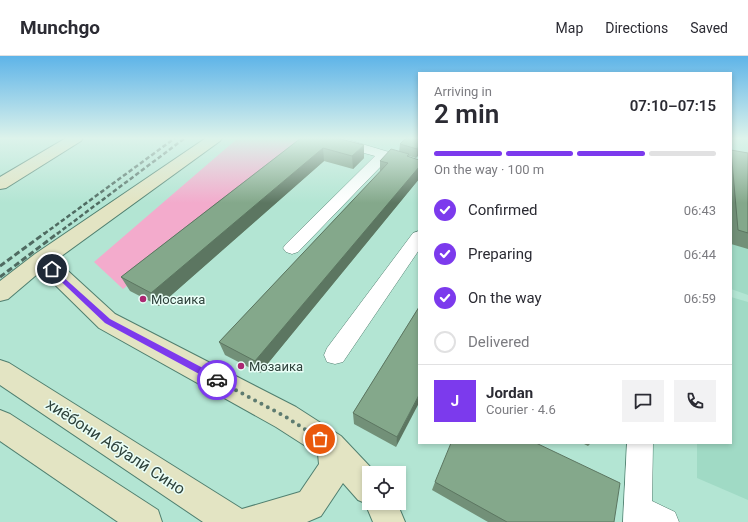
<!DOCTYPE html>
<html lang="en">
<head>
<meta charset="utf-8">
<style>
	body { margin:0; font-family:Roboto,sans-serif; background:#f2f2f3; color:#2b2b33; height:100vh; display:flex; flex-direction:column; font-size:15px; white-space:nowrap }
	* { box-sizing:border-box; margin:0 }
	p { font-size:13px; color:#7c7c81 }
	.icon { flex:none; width:22px; height:22px; fill:none; stroke:currentColor; stroke-width:2; stroke-linecap:round; stroke-linejoin:round }
	.map { position:relative; flex:1; overflow:hidden }
	.sheet { position:absolute; left:418px; top:16px; width:314px; height:372px; display:flex; flex-direction:column; background:#fff; border-radius:0px; box-shadow:0 2px 6px #0003 }
	.sheet>* { flex:none }
	.tools { position:absolute; left:362px; top:410px; display:grid; gap:8px }
	.tools a { display:grid; place-items:center; width:44px; height:44px; border-radius:0px; background:#fff; box-shadow:0 2px 6px #0003; font-size:20px }
	.pin { position:absolute; display:grid; place-items:center; width:34px; height:34px; color:#fff; margin:-17px; border:2px solid #fff; border-radius:50%; box-shadow:0 1px 4px #0007 }
	.courier { position:absolute; display:grid; place-items:center; width:40px; height:40px; margin:-20px; border:3px solid #7c3aed; border-radius:50%; background:#fff; color:#222; box-shadow:0 1px 5px #0007 }
	.overview em { font-style:normal; font-weight:600 }
	.overview div { display:flex; flex-direction:column-reverse }
	.overview { display:flex; align-items:center; justify-content:space-between; height:68px; padding:0 16px }
	h1 { font-size:26px; font-weight:600; line-height:30px }
	.bar { display:grid; grid-template-columns:repeat(4,1fr); gap:6px 4px; align-content:center; height:48px; padding:0 16px }
	.bar i { height:5px; border-radius:3px; background:#e1e1e2 }
	.bar .active { background:#7c3aed }
	.bar p { grid-column:span 4 }
	.line { display:flex; align-items:center; gap:10px; padding:0 16px; border-top:1px solid #e1e1e2 }
	.line div { flex:1 }
	.round { display:grid; place-items:center; flex:none; width:42px; height:42px; border-radius:0px; background:#f2f2f3 }
	ol { padding:0 16px; list-style:none }
	li { display:flex; align-items:center; gap:12px; height:44px }
	li p { margin-inline-start:auto }
	li .icon { padding:4px; border-radius:50%; background:#7c3aed; color:#fff; stroke-width:4 }
	li:last-child { color:#7c7c81 }
	li i { width:22px; height:22px; border:2px solid #e1e1e2; border-radius:50% }
	header { display:flex; align-items:center; gap:24px; box-sizing:border-box; height:56px; padding:0 20px; background:#fff; border-bottom:1px solid #e1e1e2 }
	header strong { font-size:19px }
	nav { display:flex; gap:22px; margin-inline-start:auto; font-size:14px }
	.map>svg:first-child { display:block }
</style>
</head>
<body>
<header>
<strong>Munchgo</strong>
<nav><a>Map</a><a>Directions</a><a>Saved</a></nav>
</header>
<div class="map">
<svg width="748" height="466" viewBox="0 0 748 466">
	<rect width="100%" height="100%" fill="#b3e5d3"/>
	<g fill="#a0dac5">
		<path d="M731,133l17,5v101l-17,-6z"/>
		<path d="M731,241l17,5v198l-51,-22v-35h34z"/>
	</g>
	<path fill="#f3abcc" d="M238,82h74l-189,151 -29,-27z"/>
	<g fill="none" stroke-linecap="round" stroke-linejoin="round">
		<g stroke="#507f6f" stroke-width="1">
			<g id="street">
				<path d="M328,82h14l77,23v8l-32,-9 -89,92 -6,2 -6,-2 -3,-4 3,-4 89,-88 -47,-13 -1,-3z"/>
				<path d="M419,175v19l-76,112 -8,2 -8,-2 -3,-7 3,-7 86,-115z"/>
				<path d="M627,387h26l-1,58 23,11 4,10h-56z"/>
			</g>
		</g>
		<g stroke="#507f6f" stroke-width="2">
			<g id="secondary">
				<path d="M66,82h17l-2,3 -75,47 -6,1v-12z"/>
				<path d="M206,82h16l-2,3 -164,119 59,54 181,93 45,29 35,37h-7v30h28l8,19h-32l-8,-19 -7,-3 -15,-17 -22,33 -14,6h-104l-203,-137v-25l9,3 233,146 58,-17 19,-28 -1,-10 -42,-27 -177,-99 -58,-57 -33,28 -8,2v-20l35,-27z"/>
				<path d="M0,354l10,4 148,96 4,12h-44l-118,-81z"/>
			</g>
		</g>
		<use href="#street" fill="#fff" fill-rule="evenodd"/>
		<use href="#secondary" fill="#e3e4c3" fill-rule="evenodd"/>
		<g stroke="#4f6b61" stroke-width="2.5" stroke-dasharray="4.5 2.5" stroke-linecap="butt">
			<path d="M44,178l131,-96"/>
			<path d="M57,178l128,-96"/>
		</g>
		<g stroke="#4f6b61" stroke-width="3" stroke-dasharray="6 3" stroke-linecap="butt">
			<path d="M0,210l45,-33"/>
			<path d="M0,221l58,-44"/>
		</g>
	</g>
	<g fill="#729078">
		<path d="M301,82l63,20 -11,11 -29,-8 -165,145 -29,-15 -9,-14z"/>
		<path d="M419,82l-3,20 -7,-2 -1,1 11,3v19l-159,194 -35,-18 -6,-13 161,-170v-11l19,-9 1,-8z"/>
		<path d="M731,94l17,3v96l-17,-5z"/>
		<path d="M419,251l-23,140 -42,-23 -1,-11z"/>
		<path d="M582,387h9l-3,3z"/>
		<path d="M435,426l179,40h-126l-56,-32z"/>
	</g>
	<g fill="#5c7661">
		<path d="M364,89v13l-11,11 -1,-13z"/>
		<path d="M419,90v9l-3,3 1,-9z"/>
		<path d="M323,92l1,13 -165,145 -8,-13z"/>
		<path d="M419,111v12l-159,194 -5,-12z"/>
		<path d="M419,339v8l-23,44 1,-10z"/>
	</g>
	<g fill="#84a88b" stroke="#5c7661">
		<path d="M301,82h36l27,7 -12,11 -29,-8 -172,145 -30,-16z"/>
		<path d="M406,82h13v8l-2,3 -17,-5z"/>
		<path d="M391,93l18,5 -2,2 12,4v7l-164,194 -36,-19 169,-179 -8,-2z"/>
		<path d="M731,94l17,3v80l-10,-3z"/>
		<path d="M419,251v88l-22,42 -44,-24z"/>
		<path d="M451,387h85l84,40 -6,39h-107l-72,-40z"/>
	</g>
	<linearGradient id="sky" x2="0" y2="1"><stop stop-color="#5eb4e8"/><stop offset="0.56" stop-color="#ddf3eb"/><stop offset="1" stop-color="#ddf3eb" stop-opacity="0"/></linearGradient>
	<rect width="748" height="147" fill="url(#sky)"/>
	<path fill="#7c3aed" d="M52,211l58,52 110,58v5h-6l-109,-59 -55,-52v-3z"/>
	<g fill="none" stroke-linecap="round" stroke-linejoin="round">
		<path stroke="#5d7b70" stroke-width="4" stroke-dasharray="0 7.2" d="M217,324l69,37 34,22"/>
	</g>
	<g fill="#ab2772" stroke="#eafef7" stroke-width="1.5">
		<circle cx="143" cy="243" r="4"/>
		<circle cx="241" cy="310" r="4"/>
	</g>
	<g text-anchor="middle" stroke-width="3" stroke-linejoin="round" paint-order="stroke">
		<g font-size="13" fill="#2e423b" stroke="#eafef7" text-anchor="start">
			<text x="151" y="248">Мосаика</text>
			<text x="249" y="315">Мозаика</text>
		</g>
		<g font-size="16" fill="#2e423b" stroke="#eafef7">
			<text transform="translate(116 390) rotate(33)" y="6">хиёбони Абӯалӣ Сино</text>
		</g>
	</g>
</svg>
<div class="tools">
<a><svg class="icon" aria-label="locate" viewBox="0 0 24 24"><circle cx="12" cy="12" r="6"/><path d="M12 2v4M12 18v4M2 12h4M18 12h4"/></svg></a>
</div>
<div class="pin" style="left:320px;top:383px;background:#ea580c"><svg class="icon" aria-label="bag" viewBox="0 0 24 24"><path d="M5 8h14l-1 12H6zM9 8a3 3 0 0 1 6 0"/></svg></div>
<div class="pin" style="left:52px;top:213px;background:#1f2937"><svg class="icon" aria-label="home" viewBox="0 0 24 24"><path d="M3 11l9-7 9 7M6 9v11h12V9"/></svg></div>
<div class="courier" style="left:217px;top:324px"><svg class="icon" aria-label="car" viewBox="0 0 24 24"><path d="M5 17H2v-5l4-1 3-4h7l3 4 3 1v5h-3M9 17h6M6 11h13"/><circle cx="7" cy="17" r="2"/><circle cx="17" cy="17" r="2"/></svg></div>
<section class="sheet">
<div class="overview"><div><h1>2 min</h1><p>Arriving in</p></div><em>07:10–07:15</em></div>
<div class="bar"><i class="active"></i><i class="active"></i><i class="active"></i><i></i><p>On the way · 100 m</p></div>
<ol>
<li><svg class="icon" aria-label="check" viewBox="0 0 24 24"><path d="M5 12l5 5 9-10"/></svg>Confirmed<p>06:43</p></li>
<li><svg class="icon" aria-label="check" viewBox="0 0 24 24"><path d="M5 12l5 5 9-10"/></svg>Preparing<p>06:44</p></li>
<li><svg class="icon" aria-label="check" viewBox="0 0 24 24"><path d="M5 12l5 5 9-10"/></svg>On the way<p>06:59</p></li>
<li><i></i>Delivered</li>
</ol>
<div class="line" style="height:72px"><b class="round" style="background:#7c3aed;color:#fff">J</b><div><b>Jordan</b><p>Courier · 4.6</p></div><a class="round"><svg class="icon" aria-label="chat" viewBox="0 0 24 24"><path d="M4 5h16v11H9l-5 4z"/></svg></a><a class="round"><svg class="icon" aria-label="phone" viewBox="0 0 24 24"><path d="M5 4h4l2 5-3 2q2 4 5 5l2-3 5 2v4C11 20 4 13 5 4z"/></svg></a></div>
</section>
</div>
</body>
</html>
